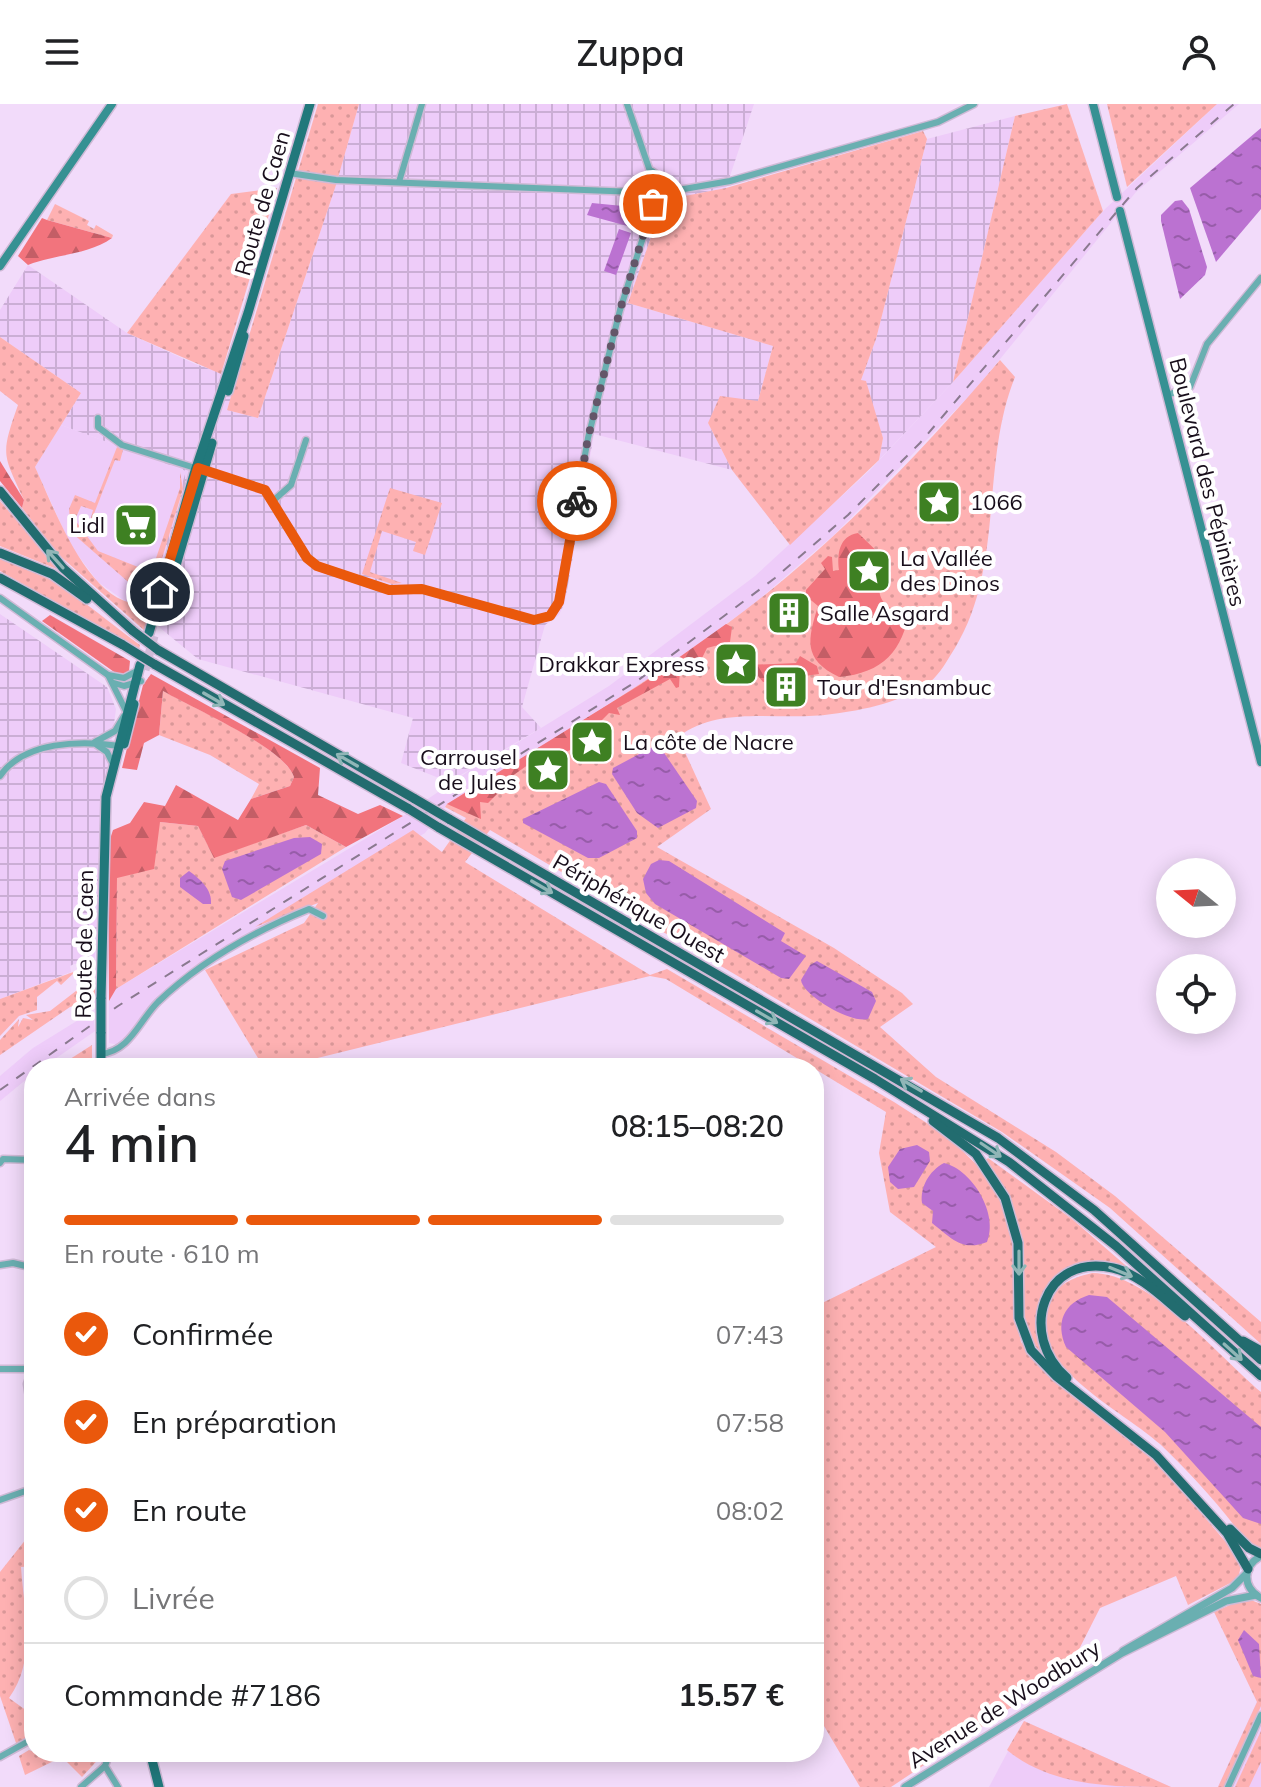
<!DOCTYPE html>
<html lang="fr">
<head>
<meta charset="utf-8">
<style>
	body { margin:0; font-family:Mulish,sans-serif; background:#f2f2f2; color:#202124; height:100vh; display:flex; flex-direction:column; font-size:30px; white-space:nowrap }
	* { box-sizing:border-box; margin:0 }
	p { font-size:26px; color:#757577 }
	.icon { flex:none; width:44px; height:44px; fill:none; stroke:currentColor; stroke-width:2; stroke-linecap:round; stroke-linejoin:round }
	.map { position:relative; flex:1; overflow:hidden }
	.panel { position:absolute; left:24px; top:954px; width:800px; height:704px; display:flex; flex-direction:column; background:#fff; border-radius:32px; box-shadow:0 4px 20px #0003 }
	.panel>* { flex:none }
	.needle { width:52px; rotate:288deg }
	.fabs { position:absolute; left:1156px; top:754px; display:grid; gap:16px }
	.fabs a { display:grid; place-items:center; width:80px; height:80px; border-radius:50%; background:#fff; box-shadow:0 4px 20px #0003; font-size:40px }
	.pin { position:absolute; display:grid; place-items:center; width:68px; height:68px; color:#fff; margin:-34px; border:4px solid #fff; border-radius:50%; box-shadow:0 2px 8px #0007 }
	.courier { position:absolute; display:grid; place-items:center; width:80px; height:80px; margin:-40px; border:6px solid #ea580c; border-radius:50%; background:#fff; color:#222; box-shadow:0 2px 10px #0007 }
	.head em { font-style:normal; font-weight:600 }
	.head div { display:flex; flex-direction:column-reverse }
	.head { display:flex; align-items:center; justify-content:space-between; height:136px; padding:0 40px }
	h1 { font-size:52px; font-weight:600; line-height:60px }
	.bar { display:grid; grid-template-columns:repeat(4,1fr); gap:12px 8px; align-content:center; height:96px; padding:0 40px }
	.bar i { height:10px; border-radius:6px; background:#e0e0e0 }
	.bar .selected { background:#ea580c }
	.bar p { grid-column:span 4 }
	.line { display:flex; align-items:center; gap:20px; padding:0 40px; border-top:2px solid #e0e0e0 }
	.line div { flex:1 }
	ol { padding:0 40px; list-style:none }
	li { display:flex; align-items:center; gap:24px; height:88px }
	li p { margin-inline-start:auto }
	li .icon { padding:8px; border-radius:50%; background:#ea580c; color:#fff; stroke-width:4 }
	li:last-child { color:#757577 }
	li i { width:44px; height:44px; border:4px solid #e0e0e0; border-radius:50% }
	header { display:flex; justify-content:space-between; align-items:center; height:104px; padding:0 40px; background:#fff; font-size:36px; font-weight:600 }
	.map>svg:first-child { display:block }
</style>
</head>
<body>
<header><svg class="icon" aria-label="menu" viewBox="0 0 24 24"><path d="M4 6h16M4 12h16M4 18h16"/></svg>Zuppa<svg class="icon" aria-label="person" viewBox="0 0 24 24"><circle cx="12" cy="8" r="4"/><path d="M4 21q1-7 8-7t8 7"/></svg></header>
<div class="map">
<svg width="1261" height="1683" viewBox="0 0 1261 1683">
	<defs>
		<pattern id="industrial-grid" width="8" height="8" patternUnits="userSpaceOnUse" patternTransform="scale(2)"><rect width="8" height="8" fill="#eeccf9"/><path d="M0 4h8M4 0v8" fill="none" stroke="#cbaed5"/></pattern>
		<pattern id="green-dots" width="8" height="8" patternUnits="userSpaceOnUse" patternTransform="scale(2)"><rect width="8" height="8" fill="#feb1b2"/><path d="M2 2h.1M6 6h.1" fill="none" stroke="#d99798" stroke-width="1.8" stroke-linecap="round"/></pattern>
		<pattern id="forest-firs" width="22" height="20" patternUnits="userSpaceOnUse" patternTransform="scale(2)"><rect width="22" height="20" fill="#f2747d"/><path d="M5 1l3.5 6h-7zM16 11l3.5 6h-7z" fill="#c35e66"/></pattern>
		<pattern id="water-ripples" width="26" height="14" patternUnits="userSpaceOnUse" patternTransform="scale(2)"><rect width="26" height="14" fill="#bb72d1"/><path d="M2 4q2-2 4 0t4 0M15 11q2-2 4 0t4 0" fill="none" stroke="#975ca9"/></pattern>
	</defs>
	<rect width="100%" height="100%" fill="#f2dbfa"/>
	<g fill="#eeccf9">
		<path d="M1217,0h22l-103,88 -162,199 -139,143 -85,73 -107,76 -195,121 -23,29 -250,149 -55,63 -11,-2v-42l7,-12 287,-173 92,-63 4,1 110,-68 146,-110 115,-106 83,-88 150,-171z"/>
		<path d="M61,321l126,46 -44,143 -45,-32 -27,-36 -36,-79z"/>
		<path d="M93,907l2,20 -53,37h-8v5l-34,28v-25l33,-28z"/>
		<path d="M1261,1589v94h-43z"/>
		<path d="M1024,1617l147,66h-182z"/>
	</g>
	<g fill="url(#industrial-grid)">
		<path d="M359,0h395l-28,84 -62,12 -36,103 145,43 -15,55 -50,22 24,47 -138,-36 -29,168 -6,13 -14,10 -23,82 19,21 -92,54 -48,-19 12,-45 -215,-59 -55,-45 43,-143 -125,-46 20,-32 -81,-56v-27l28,-45 99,68 68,31 42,14 -10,32 31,8 78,-233z"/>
		<path d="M1015,12l-62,266 -74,78 4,-22 -22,-58 15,-41 51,-200z"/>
		<path d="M0,510l107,73 9,22 -14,103 -7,150 -21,2 -4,2 1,6 -71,27z"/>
	</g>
	<g fill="url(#green-dots)">
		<path d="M318,0h41l-23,81 -78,233 -31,-8z"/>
		<path d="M1067,0l36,107 -150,171 62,-266z"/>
		<path d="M1107,0h110l-90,83z"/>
		<path d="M923,27l4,8 -51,200 -15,41 5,1 17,57 -4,22 -89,85 -58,-75 -24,-47 12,-27 38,5 15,-55 -145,-43 36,-103 62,-12z"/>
		<path d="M277,84l-56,186 -94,-41 104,-139z"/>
		<path d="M55,100l34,17 -2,4 7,4 2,-4 17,10 -1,3 -65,-18z"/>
		<path d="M0,233l81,56 -46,74c19,40 51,132 102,137l5,-10 -71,-62 -2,-23 6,-14 20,8 22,-56 6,3 -3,11 -5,-1 -25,64 7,5 -8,-4 4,-15 -12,-4 -6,14 23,31 45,18h-8v6l12,-6 -3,-5 9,3 27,-79v-16l3,17 -36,119 5,3 -7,20 -86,-76 -37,-47 2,-8c-21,-46 -24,-44 -6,-95l-18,-14z"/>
		<path d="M1000,256l15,17c-35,87 -10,188 -60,271 -7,11 -15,26 -25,34 -27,20 -66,28 -98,32 -51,8 -112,-10 -154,23l33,72 -54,38 177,101 68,45 11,11 -33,23 56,50 120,75 59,44 146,126v22l-151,-136 -108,-76 -512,-302 -25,32 185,113 17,-6 227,133 53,34 31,30 5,1 13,19 17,47 3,25 -3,46 8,38 26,33 113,90 82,96 -4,18 -50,26 -12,-29 -76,32 -31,61 -178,118h-31l-46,-78v-402l122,-60 -46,-35 -11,-59 7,-41 -220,-133 -16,-3 -373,92h-13l-59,-98 99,-47 14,-20 -63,24 158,-97 29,22 24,-34 -21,-11 2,-3c102,-63 206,-123 301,-196 93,-71 176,-159 252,-248z"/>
		<path d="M390,384l52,15 -17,52 -12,-4 3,-9 -34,-11 -12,41 32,11 -10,1 -30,-10z"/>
		<path d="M0,397l59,69 -59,-24z"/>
		<path d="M0,451c54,19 95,57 140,90l-1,5 -139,-79z"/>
		<path d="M163,587c29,16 122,57 131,86l-4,9 -39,13 8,-15 -49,-29 -51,-20z"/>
		<path d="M160,718l38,4 16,31 92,-32 40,22 -230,142 1,-112z"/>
		<path d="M76,867l-15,14 -4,-4 -20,16v13l-18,6 -19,20v-37z"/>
		<path d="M95,879v16l-25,8 -70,48v-15l19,-21 -1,8 5,-9 10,2 -7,-5 24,-4 35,-27z"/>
		<path d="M92,941v23h-36z"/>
		<path d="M988,1054l84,61 60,52 -27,-8 -31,4 -34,35 -3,37 15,27c-56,-49 -18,-142 -66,-206z"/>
		<path d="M1092,1169c58,0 125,82 169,119v157l-16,-9c-24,-34 -55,-67 -85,-96 -36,-33 -126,-74 -114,-131 6,-27 22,-34 46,-40z"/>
		<path d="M34,1425v37l-13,1c3,45 16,93 -12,131l25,18v13l-17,17 -17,-50v-124z"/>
		<path d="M1246,1494l15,6v102l-37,81h-6l39,-85 -43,-90z"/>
		<path d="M1024,1617l147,66c-59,0 -119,0 -164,-37z"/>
		<path d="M1261,1627v31l-12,25h-14z"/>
		<path d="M29,1646l5,2h71l-23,25 -20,-20 -37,18 -6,-19z"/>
	</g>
	<g fill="url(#forest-firs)">
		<path d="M42,114l5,2 65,18c-24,17 -56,16 -84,27l-10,-9z"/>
		<path d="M0,357l24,39 -2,8 -22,-27z"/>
		<path d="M858,429l29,28 4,10 -11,14c-4,17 14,31 30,23 -7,43 -27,65 -71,69 -37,-18 -31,-38 -21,-71l-12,-10v-6l19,-21 -4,-6 7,-7 4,1 1,14 6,-1c-2,-16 0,-34 19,-37z"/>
		<path d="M50,511l80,46 -1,10 -6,5 -6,-2 -75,-53z"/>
		<path d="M726,520l6,3 -2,15 -23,6 -5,10 -12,1 -10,9 -1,19 -3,1 -6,-9 -53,29 3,7 -11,-2 -10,10 -7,2 -13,21 -22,10 -6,6h-19l-31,22 1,5 -14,14 -8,-1 1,17 -34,-15 196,-121z"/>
		<path d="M800,552l17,10 2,8 -56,8 -5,-6 -8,8 -8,-4v-10l5,-5 49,-2z"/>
		<path d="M151,570l169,94 -2,27 40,19 22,-9 23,11 -57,31 -40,-22 -92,33 -16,-32 -38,-4 -6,47 -37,9 -1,111 -7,12 -1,-156 5,-15 17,-7 14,-21 21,4 11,-21 62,35 13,-21 39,-13 4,-9c-9,-29 -102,-69 -131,-86l-4,44 -15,8 -7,27 -15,-2 21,-83z"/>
	</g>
	<g fill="url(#water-ripples)">
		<path d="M1261,24v81l-45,53 -26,-74z"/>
		<path d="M1182,96l7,9 18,58 -2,8 -25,24 -19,-78v-6l14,-14z"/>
		<path d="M592,99l41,4 3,3 -5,17 -44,-12z"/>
		<path d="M619,125l12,4 -15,42 -12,-4z"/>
		<path d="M658,640l39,57 -1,7 -38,20 -21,-15 -25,-39 1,-6z"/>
		<path d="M599,678l7,2 31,47v7l-38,20h-11l-65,-35v-4z"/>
		<path d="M310,733l12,7 -1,10 -80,46 -9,-3 -10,-28 3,-8 69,-23z"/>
		<path d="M659,756l10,1 116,72 -4,8 25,15 -17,23 -8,-1 -126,-74 -9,-11 -3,-14 8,-15z"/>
		<path d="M189,767c11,8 23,18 22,33h-8l-23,-17v-9z"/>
		<path d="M817,857l55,31 4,9 -8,18c-16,5 -65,-23 -67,-39l9,-15z"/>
		<path d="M917,1041l12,7 1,9 -16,26 -16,2 -8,-7 -2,-15 12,-18z"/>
		<path d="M944,1059c29,7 55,52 43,79 -25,10 -36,-4 -55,-19l1,-12 -11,-8c-2,-16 7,-32 22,-40z"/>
		<path d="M1089,1191l18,2 154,130v97l-18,-6 -78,-86 -99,-85c-11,-25 -2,-44 23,-52z"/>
		<path d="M1244,1526l15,14 2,34 -8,-2 -15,-36z"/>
	</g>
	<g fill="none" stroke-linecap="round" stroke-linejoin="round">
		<path stroke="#d1bcd9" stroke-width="9" stroke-dasharray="9 4.5" stroke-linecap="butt" d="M145,566l9,-34"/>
		<g stroke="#cfbad6" stroke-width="9">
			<g id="minor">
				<path d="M652,67l26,19"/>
				<path d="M289,69l47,7 325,13 69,-12 208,-59 36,-18"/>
				<path d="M399,78l23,-78"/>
				<path d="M1167,291l23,-8 17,-43 54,-66"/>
				<path d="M98,314v9l24,18 143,45 42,68 10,8 72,24 33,-1 112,31 16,-4 9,-14 29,-164 32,-128 32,-101 -1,-35 -24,-70"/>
				<path d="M274,396l17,-15 15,-45"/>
				<path d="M0,494l108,77 18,36"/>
				<path d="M108,571l16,3 13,-7"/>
				<path d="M114,579l10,3 17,-5"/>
				<path d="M95,638l20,-11 9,-15"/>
				<path d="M97,641l10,7 6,12"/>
				<path d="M0,672c24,-35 81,-36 120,-30"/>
				<path d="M101,950c29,-3 38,-33 57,-52 43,-41 97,-71 151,-93l14,7"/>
				<path d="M0,1059l3,-4 31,1"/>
				<path d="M0,1161l13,-2 21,5"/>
				<path d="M0,1265h32l-5,15 7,47"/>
				<path d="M0,1396l34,-12"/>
				<path d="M0,1653l34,-19"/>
				<path d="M105,1662l13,21"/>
				<path d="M81,1683l24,-21 5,-14"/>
				<path d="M1228,1683l33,-72"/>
			</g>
		</g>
		<g stroke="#cfbad6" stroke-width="10">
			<g id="tertiary">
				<path d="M1261,1452c-19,10 -19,31 0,42"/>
				<path d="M1123,1547l109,-63 15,-15"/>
				<path d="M905,1683l217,-134 104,-52 30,-6"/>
			</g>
		</g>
		<g stroke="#cfbad6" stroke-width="11">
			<g id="secondary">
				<path d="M1093,0l24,93"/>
				<path d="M1120,107l141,551"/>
				<path d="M0,162l112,-162"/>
			</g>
		</g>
		<g stroke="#cfbad6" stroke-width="12">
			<g id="primary">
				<path d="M228,287l16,-55"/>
				<path d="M162,509l50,-170"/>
				<path d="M149,529l45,-159 54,-161 62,-209"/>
				<path d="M124,640l10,-40"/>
				<path d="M101,895l5,-202 34,-132"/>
				<path d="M101,928v36"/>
				<path d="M150,1648l9,35"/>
			</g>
		</g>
		<g stroke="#cfbad6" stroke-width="12">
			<g id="trunk">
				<path d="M0,387l63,77 70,63"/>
				<path d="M0,449l52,21 35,25"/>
				<path d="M0,474l123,67"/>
				<path d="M158,546l257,149"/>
				<path d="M154,560l255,145"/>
				<path d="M449,715l549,319 96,72 167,150"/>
				<path d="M438,723l437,252 134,83 107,84 145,130"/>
				<path d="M933,1017l43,33 29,44 13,45 1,75 12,32 25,26 100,79 71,78 21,36"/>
				<path d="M1243,1237l18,10"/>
				<path d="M1067,1274c-50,-43 -24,-126 46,-110 27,6 51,31 72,48"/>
				<path d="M1230,1425l19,19 12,6"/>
			</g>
		</g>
		<use href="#minor" stroke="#6aafb1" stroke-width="6"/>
		<use href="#tertiary" stroke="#6aafb1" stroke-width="7"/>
		<use href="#secondary" stroke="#369193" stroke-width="8"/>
		<use href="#primary" stroke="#21787b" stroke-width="9"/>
		<use href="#trunk" stroke="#226c6f" stroke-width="9"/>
		<path stroke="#8a798f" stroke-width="2" stroke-dasharray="10 10" stroke-linecap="butt" d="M0,986l118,-84 519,-325 138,-103 73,-63 72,-72 217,-255 97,-84"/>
		<g stroke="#cfbad6" stroke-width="12" stroke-linecap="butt">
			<path id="primary-bridge" d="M101,928v-33"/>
		</g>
		<g stroke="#cfbad6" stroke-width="12" stroke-linecap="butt">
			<g id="trunk-bridge">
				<path d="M133,527l25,19"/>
				<path d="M123,541l31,19"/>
				<path d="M415,695l34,20"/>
				<path d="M409,705l29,18"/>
			</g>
		</g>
		<use href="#primary-bridge" stroke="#21787b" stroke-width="9"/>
		<use href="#trunk-bridge" stroke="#226c6f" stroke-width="9"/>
	</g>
	<defs><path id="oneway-shaft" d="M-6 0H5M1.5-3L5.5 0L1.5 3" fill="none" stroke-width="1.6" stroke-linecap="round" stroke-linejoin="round" transform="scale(2)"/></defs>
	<g stroke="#90b6b7">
		<use href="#oneway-shaft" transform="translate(55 455) rotate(-132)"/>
		<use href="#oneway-shaft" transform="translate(214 595) rotate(30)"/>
		<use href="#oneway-shaft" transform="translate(347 656) rotate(-150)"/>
		<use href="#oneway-shaft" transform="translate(542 783) rotate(30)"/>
		<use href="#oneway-shaft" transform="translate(767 913) rotate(30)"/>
		<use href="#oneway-shaft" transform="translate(911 981) rotate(-150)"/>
		<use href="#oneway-shaft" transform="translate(991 1046) rotate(34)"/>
		<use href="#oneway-shaft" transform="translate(1019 1159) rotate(90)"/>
		<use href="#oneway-shaft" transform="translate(1121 1168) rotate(22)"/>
		<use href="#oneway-shaft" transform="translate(1233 1248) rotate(42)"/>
	</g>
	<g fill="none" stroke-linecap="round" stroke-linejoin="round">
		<path stroke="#645669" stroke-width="8" stroke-dasharray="0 14.4" d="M577,397l11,-63 32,-128 33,-106"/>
		<path stroke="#ea580c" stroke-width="10" d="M160,488l38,-124 67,22 42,68 10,8 72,24 33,-1 112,31 16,-4 9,-14 18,-101"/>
	</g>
	<defs>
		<g id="sight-square" transform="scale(2.3)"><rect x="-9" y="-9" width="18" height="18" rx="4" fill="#3e8022" stroke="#fff"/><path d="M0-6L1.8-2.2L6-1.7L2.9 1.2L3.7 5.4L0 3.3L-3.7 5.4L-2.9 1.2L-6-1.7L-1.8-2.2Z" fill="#fff"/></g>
		<g id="supermarket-square" transform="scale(2.3)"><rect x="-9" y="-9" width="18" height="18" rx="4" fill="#3e8022" stroke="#fff"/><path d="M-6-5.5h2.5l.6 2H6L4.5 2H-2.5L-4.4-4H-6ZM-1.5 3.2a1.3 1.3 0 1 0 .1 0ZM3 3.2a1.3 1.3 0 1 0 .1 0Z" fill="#fff"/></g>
		<g id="building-square" transform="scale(2.3)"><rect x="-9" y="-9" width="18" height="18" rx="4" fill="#3e8022" stroke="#fff"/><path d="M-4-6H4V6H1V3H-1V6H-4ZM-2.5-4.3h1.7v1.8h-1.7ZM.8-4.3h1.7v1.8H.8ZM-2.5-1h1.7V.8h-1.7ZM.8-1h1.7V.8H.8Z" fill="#fff"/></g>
	</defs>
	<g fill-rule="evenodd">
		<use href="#sight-square" x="939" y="398"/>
		<use href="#supermarket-square" x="136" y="421"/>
		<use href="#sight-square" x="869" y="467"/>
		<use href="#building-square" x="789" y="509"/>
		<use href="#sight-square" x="736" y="560"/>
		<use href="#building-square" x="786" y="583"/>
		<use href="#sight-square" x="592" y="638"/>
		<use href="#sight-square" x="548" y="666"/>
	</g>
	<g text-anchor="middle" stroke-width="8" stroke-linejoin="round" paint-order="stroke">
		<g font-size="22" fill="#180e1b" stroke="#fff">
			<text transform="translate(262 99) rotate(-74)" y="8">Route de Caen</text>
			<text transform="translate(1208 378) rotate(76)" y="8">Boulevard des Pépinières</text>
			<text transform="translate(639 804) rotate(30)" y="8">Périphérique Ouest</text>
			<text transform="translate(84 840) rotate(-89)" y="8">Route de Caen</text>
			<text transform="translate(1004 1600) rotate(-32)" y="8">Avenue de Woodbury</text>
		</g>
		<g font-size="22" fill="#180e1b" stroke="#fff" text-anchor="start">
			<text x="970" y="406">1066</text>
			<text x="105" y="429" text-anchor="end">Lidl</text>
			<text x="900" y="462">La Vallée<tspan x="900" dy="25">des Dinos</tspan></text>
			<text x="820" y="517">Salle Asgard</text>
			<text x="705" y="568" text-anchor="end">Drakkar Express</text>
			<text x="817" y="591">Tour d'Esnambuc</text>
			<text x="623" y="646">La côte de Nacre</text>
			<text x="517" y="661" text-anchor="end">Carrousel<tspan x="517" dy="25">de Jules</tspan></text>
		</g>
	</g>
</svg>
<div class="fabs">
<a><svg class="needle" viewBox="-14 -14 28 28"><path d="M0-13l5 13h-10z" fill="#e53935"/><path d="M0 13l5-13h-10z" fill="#757577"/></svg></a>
<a><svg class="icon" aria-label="locate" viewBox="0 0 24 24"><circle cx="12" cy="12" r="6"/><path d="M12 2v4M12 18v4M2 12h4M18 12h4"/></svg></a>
</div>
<div class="pin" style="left:653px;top:100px;background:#ea580c"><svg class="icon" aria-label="bag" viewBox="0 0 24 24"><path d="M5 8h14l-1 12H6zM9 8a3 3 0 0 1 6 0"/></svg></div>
<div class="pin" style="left:160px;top:488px;background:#1f2937"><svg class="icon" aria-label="home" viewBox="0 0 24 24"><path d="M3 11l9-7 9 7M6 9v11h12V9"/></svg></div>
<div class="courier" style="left:577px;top:397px"><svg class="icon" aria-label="bike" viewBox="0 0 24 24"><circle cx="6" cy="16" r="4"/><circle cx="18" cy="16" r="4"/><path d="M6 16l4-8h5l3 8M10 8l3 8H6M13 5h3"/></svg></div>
<section class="panel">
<div class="head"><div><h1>4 min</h1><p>Arrivée dans</p></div><em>08:15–08:20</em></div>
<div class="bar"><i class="selected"></i><i class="selected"></i><i class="selected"></i><i></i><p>En route · 610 m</p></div>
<ol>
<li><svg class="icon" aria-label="check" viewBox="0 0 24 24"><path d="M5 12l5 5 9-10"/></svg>Confirmée<p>07:43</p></li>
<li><svg class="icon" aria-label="check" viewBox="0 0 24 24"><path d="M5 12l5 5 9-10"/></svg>En préparation<p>07:58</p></li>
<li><svg class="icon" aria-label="check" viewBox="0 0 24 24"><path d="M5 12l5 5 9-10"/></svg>En route<p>08:02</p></li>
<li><i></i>Livrée</li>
</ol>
<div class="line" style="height:104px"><div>Commande #7186</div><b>15.57 €</b></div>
</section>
</div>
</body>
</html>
